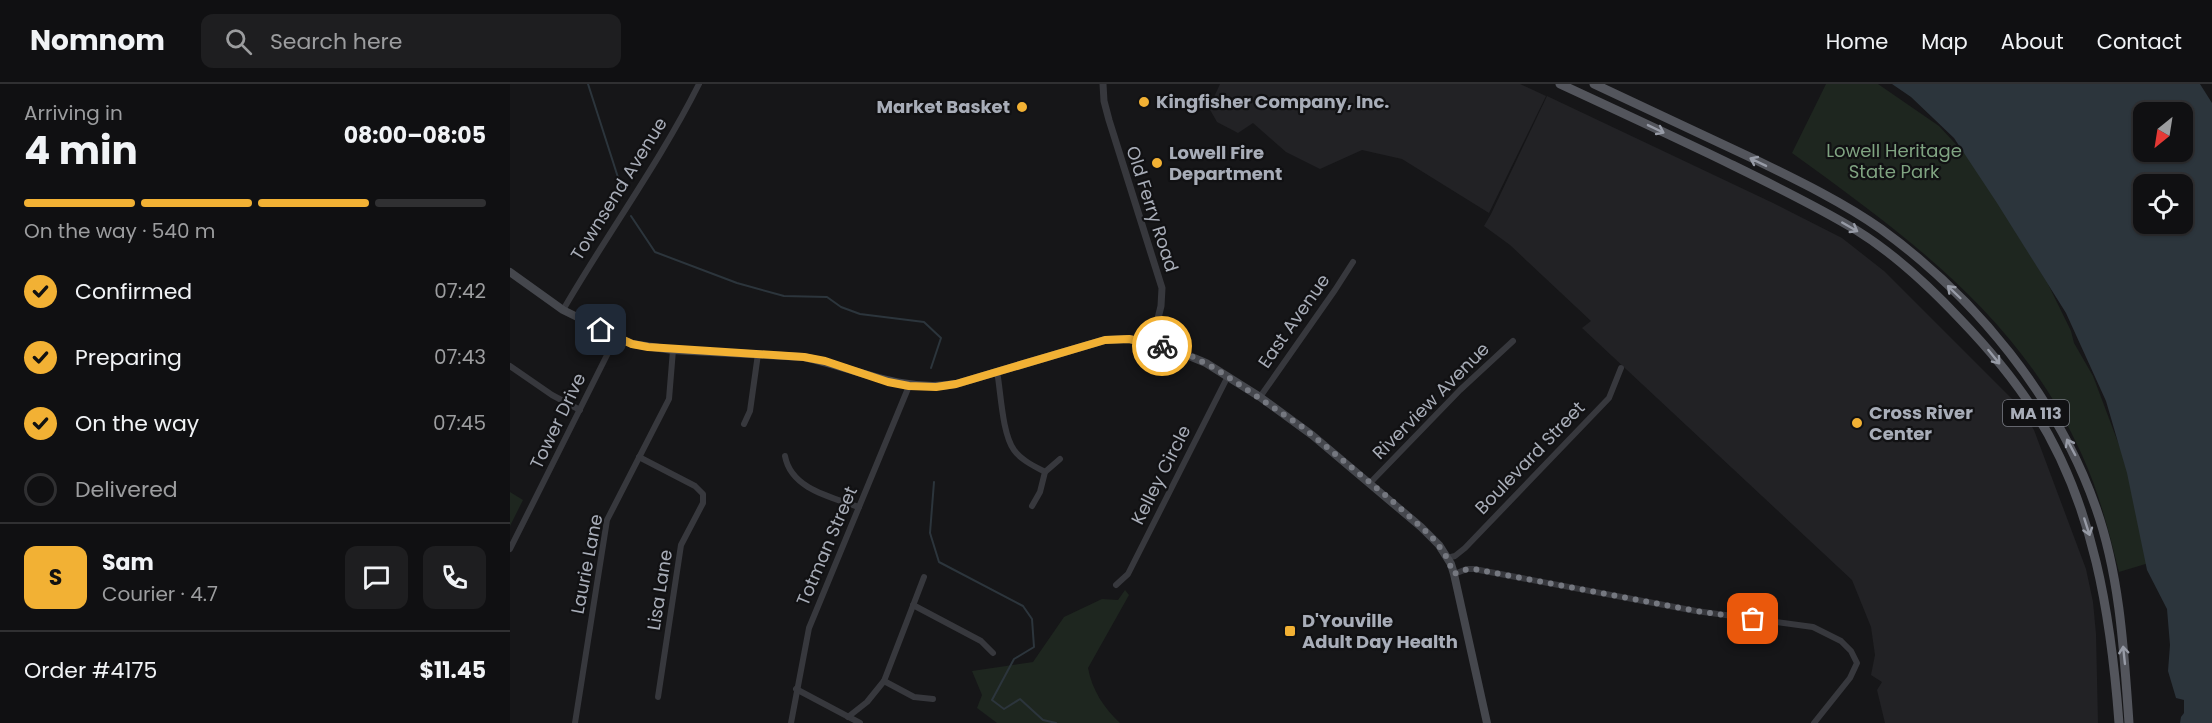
<!DOCTYPE html>
<html lang="en">
<head>
<meta charset="utf-8">
<style>
	body { margin:0; font-family:Poppins,sans-serif; background:#1e1e20; color:#f1f3f6; height:100vh; display:flex; flex-direction:column; font-size:22px; white-space:nowrap }
	* { box-sizing:border-box; margin:0 }
	p { font-size:20px; color:#9c9d9f }
	.icon { flex:none; width:33px; height:33px; fill:none; stroke:currentColor; stroke-width:2; stroke-linecap:round; stroke-linejoin:round }
	.map { position:relative; flex:1; overflow:hidden }
	.panel { display:flex; flex-direction:column; background:#101012; width:510px }
	.panel>* { flex:none }
	.needle { width:39px; rotate:210deg }
	.tools { position:absolute; left:1623px; top:18px; display:grid; gap:12px }
	.tools a { display:grid; place-items:center; width:60px; height:60px; border-radius:12px; background:#101012; box-shadow:0 2px 4px #0004,0 0 0 2px #303032; font-size:30px }
	.pin { position:absolute; display:grid; place-items:center; width:51px; height:51px; color:#fff; margin:-26px; border-radius:12px; box-shadow:0 3px 9px #0006 }
	.courier { position:absolute; display:grid; place-items:center; width:60px; height:60px; margin:-30px; border:4px solid #f2b134; border-radius:50%; background:#fff; color:#222; box-shadow:0 2px 8px #0007 }
	.summary em { font-style:normal; font-weight:700 }
	.summary div { display:flex; flex-direction:column-reverse }
	.summary { display:flex; align-items:center; justify-content:space-between; height:102px; padding:0 24px }
	h1 { font-size:39px; font-weight:700; line-height:45px }
	.bar { display:grid; grid-template-columns:repeat(4,1fr); gap:9px 6px; align-content:center; height:72px; padding:0 24px }
	.bar i { height:8px; border-radius:4px; background:#303032 }
	.bar .current { background:#f2b134 }
	.bar p { grid-column:span 4 }
	.line { display:flex; align-items:center; gap:15px; padding:0 24px; border-top:2px solid #303032 }
	.line div { flex:1 }
	.round { display:grid; place-items:center; flex:none; width:63px; height:63px; border-radius:12px; background:#1e1e20 }
	ol { padding:0 24px; list-style:none }
	li { display:flex; align-items:center; gap:18px; height:66px }
	li p { margin-inline-start:auto }
	li .icon { padding:6px; border-radius:50%; background:#f2b134; color:#111; stroke-width:4 }
	li:last-child { color:#9c9d9f }
	li i { width:33px; height:33px; border:3px solid #303032; border-radius:50% }
	header { display:flex; align-items:center; gap:36px; box-sizing:border-box; height:84px; padding:0 30px; background:#101012; border-bottom:2px solid #303032 }
	header strong { font-size:28px }
	nav { display:flex; gap:33px; margin-inline-start:auto; font-size:21px }
	.search { width:420px; height:54px; background:#1e1e20; display:flex; align-items:center; gap:15px; box-sizing:border-box; padding:0 21px; border-radius:12px; color:#9c9d9f; font-size:22px }
	main { display:flex; flex:1; min-height:0 }
	.map>svg:first-child { display:block }
</style>
</head>
<body>
<header>
<strong>Nomnom</strong>
<div class="search"><svg class="icon" aria-label="search" viewBox="0 0 24 24"><circle cx="10" cy="10" r="6"/><path d="M15 15l6 6"/></svg>Search here</div>
<nav><a>Home</a><a>Map</a><a>About</a><a>Contact</a></nav>
</header>
<main>
<section class="panel">
<div class="summary"><div><h1>4 min</h1><p>Arriving in</p></div><em>08:00–08:05</em></div>
<div class="bar"><i class="current"></i><i class="current"></i><i class="current"></i><i></i><p>On the way · 540 m</p></div>
<ol>
<li><svg class="icon" aria-label="check" viewBox="0 0 24 24"><path d="M5 12l5 5 9-10"/></svg>Confirmed<p>07:42</p></li>
<li><svg class="icon" aria-label="check" viewBox="0 0 24 24"><path d="M5 12l5 5 9-10"/></svg>Preparing<p>07:43</p></li>
<li><svg class="icon" aria-label="check" viewBox="0 0 24 24"><path d="M5 12l5 5 9-10"/></svg>On the way<p>07:45</p></li>
<li><i></i>Delivered</li>
</ol>
<div class="line" style="height:108px"><b class="round" style="background:#f2b134;color:#111">S</b><div><b>Sam</b><p>Courier · 4.7</p></div><a class="round"><svg class="icon" aria-label="chat" viewBox="0 0 24 24"><path d="M4 5h16v11H9l-5 4z"/></svg></a><a class="round"><svg class="icon" aria-label="phone" viewBox="0 0 24 24"><path d="M5 4h4l2 5-3 2q2 4 5 5l2-3 5 2v4C11 20 4 13 5 4z"/></svg></a></div>
<div class="line" style="height:78px"><div>Order #4175</div><b>$11.45</b></div>
</section>
<div class="map">
<svg width="1702" height="639" viewBox="0 0 1702 639">
	<rect width="100%" height="100%" fill="#161618"/>
	<g fill="#222225">
		<path d="M710,0h300l26,12 -57,117 -87,-54 -40,-9 -42,19 -34,-17 -33,-29 -15,10 -21,-11 -8,-14z"/>
		<path d="M1037,12l226,107 69,35 42,33 135,135 15,24 52,139 7,33 3,32 2,89h-213l-8,-33 5,-8 -11,-7 4,-20 -4,-28 -19,-47 -270,-252 9,-7 -81,-76 -26,-19 7,-12z"/>
	</g>
	<g fill="#1e261f">
		<path d="M1316,0h52l61,42 38,41 71,117 23,47 3,12 19,33 69,183 -43,13c-10,-40 -20,-80 -37,-117 -60,-136 -174,-218 -290,-302z"/>
		<path d="M0,408l13,8 -13,26z"/>
		<path d="M615,506l4,5 -41,73c4,22 16,40 32,55h-123l-20,-15 5,-13 -10,-24 61,-9 31,-45 38,-18 16,1z"/>
	</g>
	<path fill="#2c353c" fill-rule="evenodd" d="M1382,0h308l12,19v620h-32l1,-6 3,-4v-13l-8,-2 -8,-27 2,-26 -3,-36 -20,-39 -20,-97 -21,-72 -40,-88 -69,-110 -43,-65 -43,-41zM1634,28h38v40h-38zM1634,100h38v40h-38z"/>
	<g fill="none" stroke-linecap="round" stroke-linejoin="round">
		<g stroke="#2c353c" stroke-width="2">
			<path d="M78,0l35,109"/>
			<path d="M121,132l24,36 82,31 47,13 43,1 14,10 19,7 64,8 17,16 -10,30"/>
			<path d="M424,398l-4,51 9,29 84,44 9,13 2,28 -20,12 -22,41 12,9 16,-10 23,21 13,3"/>
		</g>
		<g stroke="#37383d" stroke-width="6">
			<path d="M53,226c44,-76 97,-148 136,-226"/>
			<path d="M0,282l42,29 28,15"/>
			<path d="M487,287c4,22 5,62 17,79 7,10 20,16 31,22"/>
			<path d="M750,313l75,-107 18,-28"/>
			<path d="M234,340l6,-13 8,-57"/>
			<path d="M275,372c6,33 46,41 74,51"/>
			<path d="M129,373l56,29 8,8v9l-22,42 -23,152"/>
			<path d="M860,399l90,-93 53,-49"/>
			<path d="M522,422l8,-14 5,-20 15,-13"/>
			<path d="M0,465l106,-212"/>
			<path d="M937,474l8,-2 10,-8 144,-150 12,-30"/>
			<path d="M944,490l13,-5h7l222,42 117,16 28,14 10,10 6,12 -7,15 -36,45"/>
			<path d="M606,501l12,-11 100,-198"/>
			<path d="M403,521l68,36 12,12"/>
			<path d="M374,597l30,16 19,2"/>
			<path d="M286,605l64,34"/>
			<path d="M338,633l19,-15 17,-21 40,-104"/>
			<path d="M65,639l32,-203 62,-121 4,-49"/>
			<path d="M281,639l18,-95 100,-242"/>
		</g>
		<path stroke="#37383d" stroke-width="7" d="M593,0l1,17 5,19 53,168 -1,18 -9,37"/>
		<path stroke="#45474d" stroke-width="8" d="M0,188l53,38 69,34 41,6 131,7c51,11 98,36 152,27l149,-44 24,-1 41,9 36,15 54,34 52,38 109,92 18,18 12,19 3,10 33,149"/>
		<g stroke="#53555c" stroke-width="9">
			<path d="M1050,0c54,25 108,50 162,76 45,22 91,44 134,70 39,24 73,56 104,89 28,29 54,60 75,93 59,93 76,204 84,311"/>
			<path d="M1084,0c53,25 107,50 160,75 41,20 89,43 127,70 95,69 176,168 215,279 24,68 28,144 33,215"/>
		</g>
	</g>
	<defs><path id="oneway-shaft" d="M-6 0H5M1.5-3L5.5 0L1.5 3" fill="none" stroke-width="1.6" stroke-linecap="round" stroke-linejoin="round" transform="scale(1.5)"/></defs>
	<g stroke="#979ba6">
		<use href="#oneway-shaft" transform="translate(1146 45) rotate(26)"/>
		<use href="#oneway-shaft" transform="translate(1248 78) rotate(-154)"/>
		<use href="#oneway-shaft" transform="translate(1340 143) rotate(30)"/>
		<use href="#oneway-shaft" transform="translate(1444 208) rotate(-136)"/>
		<use href="#oneway-shaft" transform="translate(1484 273) rotate(51)"/>
		<use href="#oneway-shaft" transform="translate(1561 363) rotate(-118)"/>
		<use href="#oneway-shaft" transform="translate(1577 443) rotate(72)"/>
		<use href="#oneway-shaft" transform="translate(1614 571) rotate(-96)"/>
	</g>
	<g fill="none" stroke-linecap="round" stroke-linejoin="round">
		<path stroke="#757880" stroke-width="6" stroke-dasharray="0 10.8" d="M652,262l31,11 23,12 85,57 89,73 41,37 14,18 9,20 9,-4 11,-1 222,42 57,8"/>
		<path stroke="#f2b134" stroke-width="8" d="M91,246l31,14 16,3 156,10 21,4 63,21 21,4 27,1 20,-3 149,-44 24,-1 33,7"/>
	</g>
	<g fill="#f2b134" stroke="#111113" stroke-width="2">
		<circle cx="634" cy="18" r="6"/>
		<circle cx="512" cy="23" r="6"/>
		<circle cx="647" cy="79" r="6"/>
		<circle cx="1347" cy="339" r="6"/>
		<rect x="774" y="541" width="12" height="12" rx="3"/>
	</g>
	<g text-anchor="middle" stroke-width="4.5" stroke-linejoin="round" paint-order="stroke">
		<rect fill="#111113" stroke="#7b7e86" stroke-width="1.5" x="1493" y="316" width="66" height="26" rx="4.5"/>
		<g font-size="16" font-weight="bold" fill="#a8adb8">
			<text x="1526" y="335">MA 113</text>
		</g>
		<g font-size="18" font-weight="bold" fill="#a8adb8" stroke="#111113" text-anchor="start">
			<text x="646" y="24">Kingfisher Company, Inc.</text>
			<text x="500" y="29" text-anchor="end">Market Basket</text>
			<text x="659" y="75">Lowell Fire<tspan x="659" dy="21">Department</tspan></text>
			<text x="1359" y="335">Cross River<tspan x="1359" dy="21">Center</tspan></text>
			<text x="792" y="543">D'Youville<tspan x="792" dy="21">Adult Day Health</tspan></text>
		</g>
		<g font-size="18" fill="#7fa381" stroke="#111113">
			<text x="1384" y="73">Lowell Heritage<tspan x="1384" dy="21">State Park</tspan></text>
		</g>
		<g font-size="18" fill="#a8adb8" stroke="#111113">
			<text transform="translate(109 105) rotate(-58)" y="6">Townsend Avenue</text>
			<text transform="translate(642 125) rotate(72)" y="6">Old Ferry Road</text>
			<text transform="translate(784 237) rotate(-55)" y="6">East Avenue</text>
			<text transform="translate(921 317) rotate(-45)" y="6">Riverview Avenue</text>
			<text transform="translate(48 337) rotate(-64)" y="6">Tower Drive</text>
			<text transform="translate(1020 374) rotate(-46)" y="6">Boulevard Street</text>
			<text transform="translate(651 391) rotate(-63)" y="6">Kelley Circle</text>
			<text transform="translate(317 462) rotate(-67)" y="6">Totman Street</text>
			<text transform="translate(77 480) rotate(-79)" y="6">Laurie Lane</text>
			<text transform="translate(150 506) rotate(-81)" y="6">Lisa Lane</text>
		</g>
	</g>
</svg>
<div class="tools">
<a><svg class="needle" viewBox="-14 -14 28 28"><path d="M0-13l5 13h-10z" fill="#e53935"/><path d="M0 13l5-13h-10z" fill="#9c9d9f"/></svg></a>
<a><svg class="icon" aria-label="locate" viewBox="0 0 24 24"><circle cx="12" cy="12" r="6"/><path d="M12 2v4M12 18v4M2 12h4M18 12h4"/></svg></a>
</div>
<div class="pin" style="left:1243px;top:535px;background:#ea580c"><svg class="icon" aria-label="bag" viewBox="0 0 24 24"><path d="M5 8h14l-1 12H6zM9 8a3 3 0 0 1 6 0"/></svg></div>
<div class="pin" style="left:91px;top:246px;background:#1f2937"><svg class="icon" aria-label="home" viewBox="0 0 24 24"><path d="M3 11l9-7 9 7M6 9v11h12V9"/></svg></div>
<div class="courier" style="left:652px;top:262px"><svg class="icon" aria-label="bike" viewBox="0 0 24 24"><circle cx="6" cy="16" r="4"/><circle cx="18" cy="16" r="4"/><path d="M6 16l4-8h5l3 8M10 8l3 8H6M13 5h3"/></svg></div>
</div>
</main>
</body>
</html>
